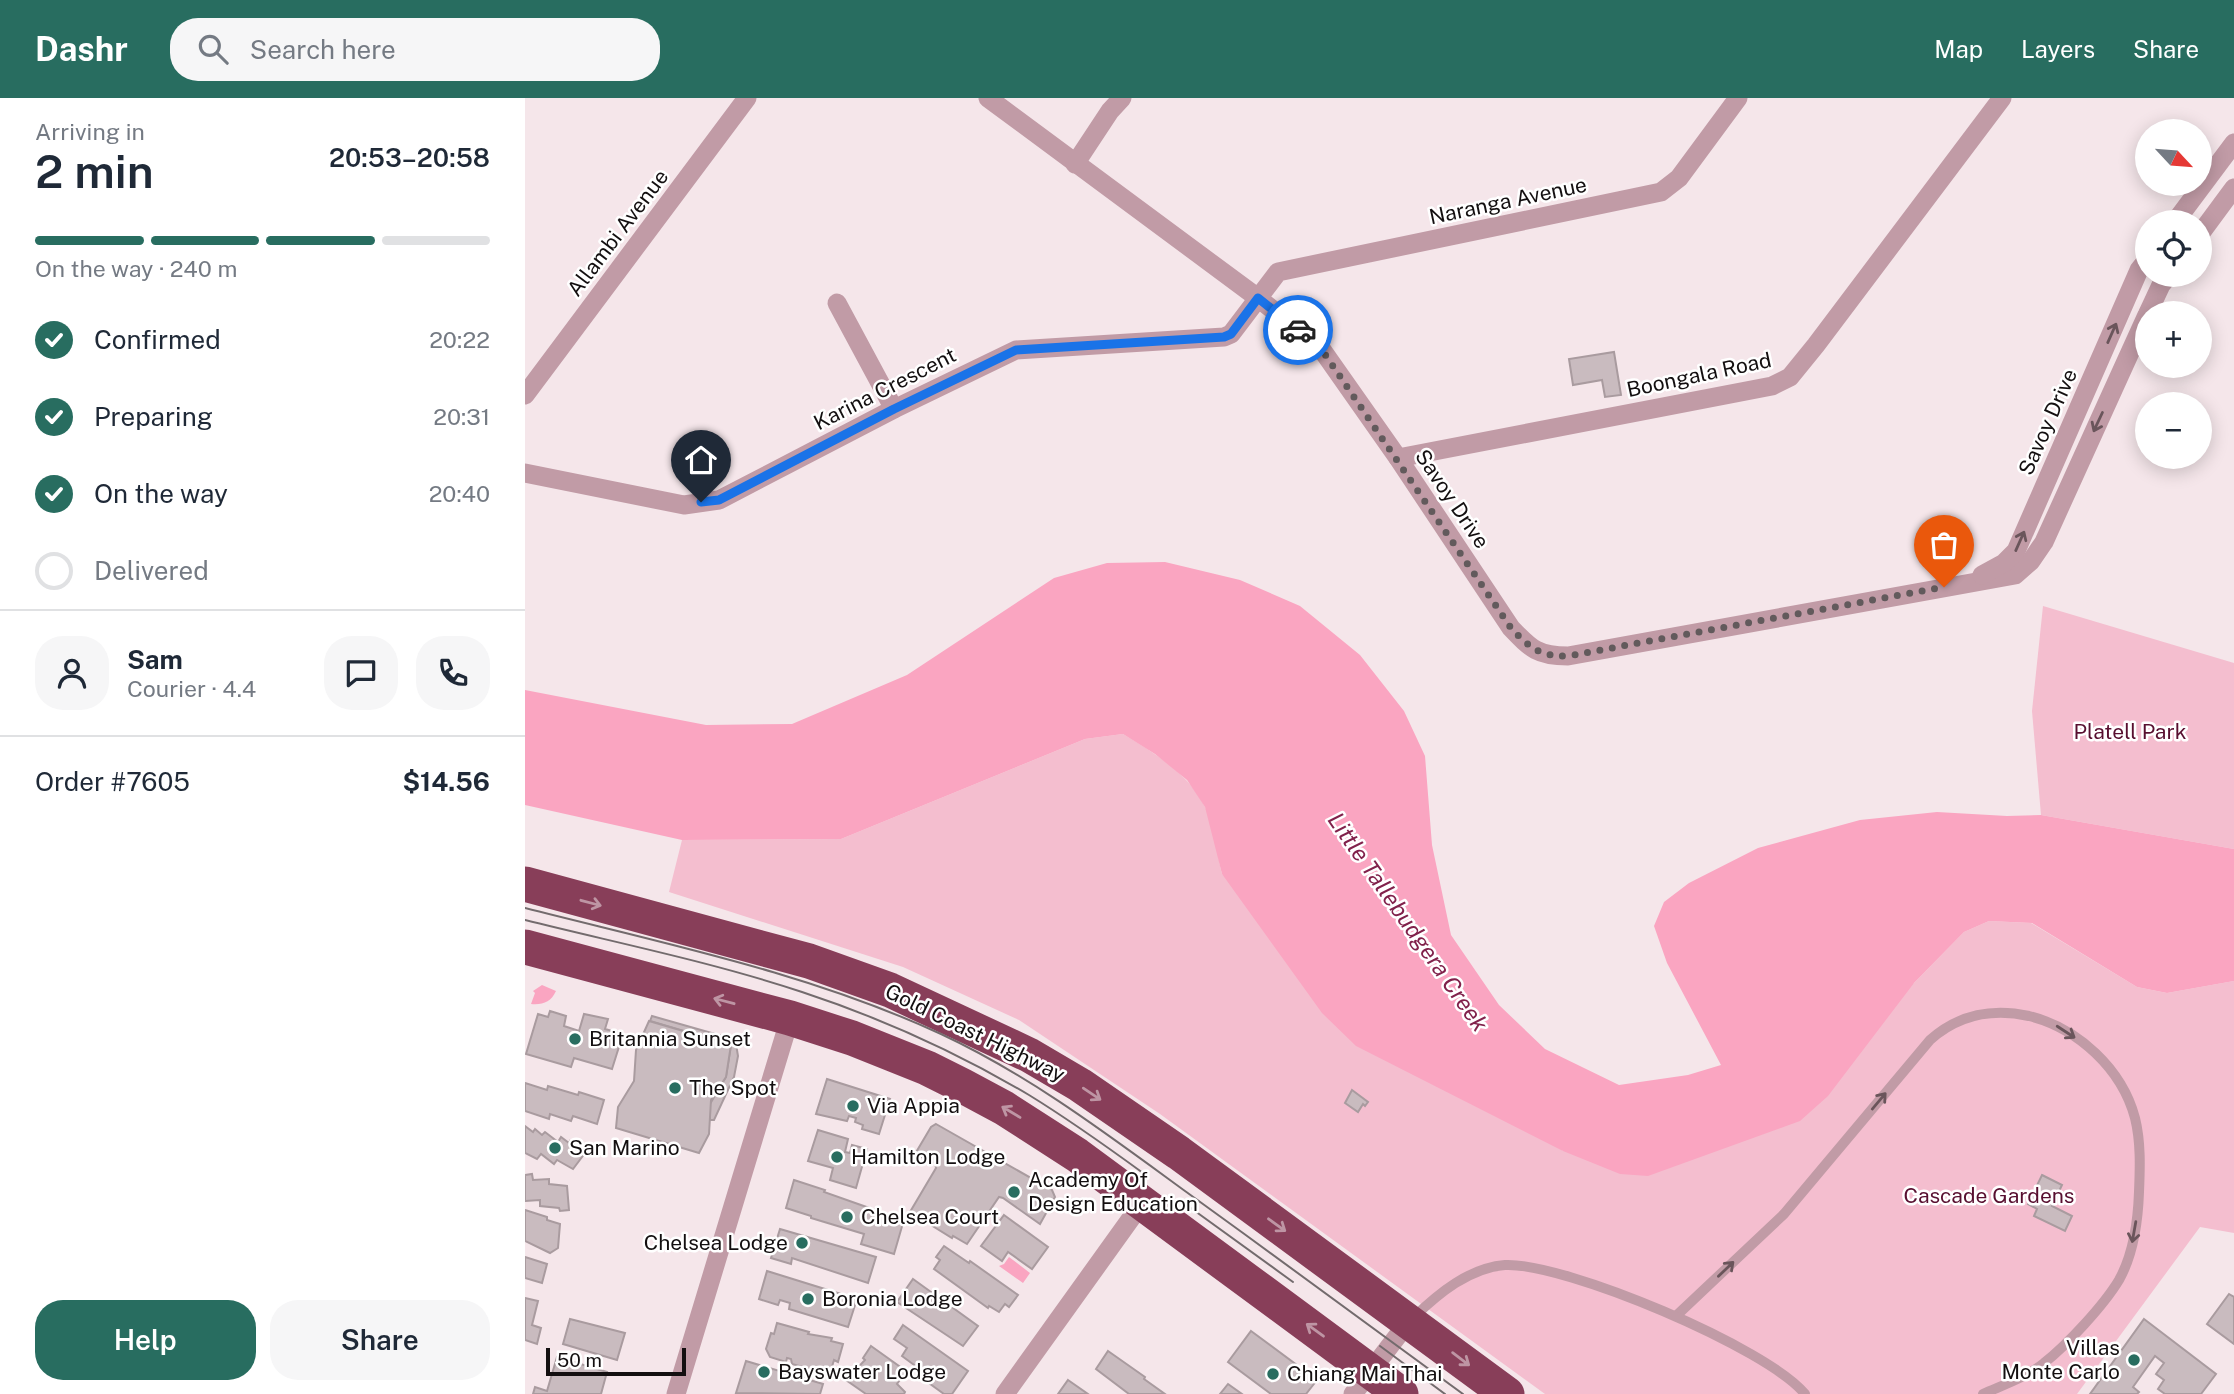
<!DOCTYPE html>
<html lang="en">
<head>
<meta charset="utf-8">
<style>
	body { margin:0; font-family:"Public Sans",sans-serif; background:#f6f6f7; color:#1f2937; height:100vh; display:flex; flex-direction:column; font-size:26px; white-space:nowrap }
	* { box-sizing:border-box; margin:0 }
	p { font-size:23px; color:#747a83 }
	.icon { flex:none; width:38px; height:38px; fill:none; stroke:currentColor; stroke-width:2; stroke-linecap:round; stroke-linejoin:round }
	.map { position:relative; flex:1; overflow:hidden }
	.drawer { display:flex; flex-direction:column; background:#fff; width:525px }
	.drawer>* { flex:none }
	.needle { width:46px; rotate:116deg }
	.controls { position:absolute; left:1610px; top:21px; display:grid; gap:14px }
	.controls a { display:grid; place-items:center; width:77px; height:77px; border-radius:50%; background:#fff; box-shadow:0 4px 18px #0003; font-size:35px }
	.scale { position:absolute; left:21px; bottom:18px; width:140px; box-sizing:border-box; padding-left:7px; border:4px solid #130f10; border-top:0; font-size:19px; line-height:24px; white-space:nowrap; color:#130f10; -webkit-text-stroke:5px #fff; paint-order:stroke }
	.pin { position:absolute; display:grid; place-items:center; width:60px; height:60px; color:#fff; margin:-72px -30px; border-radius:50% 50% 50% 0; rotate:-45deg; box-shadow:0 0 7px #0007 }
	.pin .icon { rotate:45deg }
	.courier { position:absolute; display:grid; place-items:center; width:70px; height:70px; margin:-35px; border:5px solid #1a73e8; border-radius:50%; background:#fff; color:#222; box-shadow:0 2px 9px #0007 }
	.headline em { font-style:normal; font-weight:600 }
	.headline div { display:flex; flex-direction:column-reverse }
	.headline { display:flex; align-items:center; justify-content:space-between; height:119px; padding:0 35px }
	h1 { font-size:46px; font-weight:600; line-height:52px }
	.bar { display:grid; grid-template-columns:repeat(4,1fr); gap:10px 7px; align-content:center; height:84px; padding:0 35px }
	.bar i { height:9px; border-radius:5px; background:#e0e1e3 }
	.bar .active { background:#286d60 }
	.bar p { grid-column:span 4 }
	.line { display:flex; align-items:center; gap:18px; padding:0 35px; border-top:2px solid #e0e1e3 }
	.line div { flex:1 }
	.round { display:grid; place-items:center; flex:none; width:74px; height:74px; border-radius:28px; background:#f6f6f7 }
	ol { padding:0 35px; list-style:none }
	li { display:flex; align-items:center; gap:21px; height:77px }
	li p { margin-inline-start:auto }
	li .icon { padding:7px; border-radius:50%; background:#286d60; color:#fff; stroke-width:4 }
	li:last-child { color:#747a83 }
	li i { width:38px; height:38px; border:4px solid #e0e1e3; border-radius:50% }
	.button { display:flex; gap:14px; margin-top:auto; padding:14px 35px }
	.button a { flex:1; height:80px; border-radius:28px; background:#286d60; color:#fff; font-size:28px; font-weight:600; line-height:80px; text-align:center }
	.button a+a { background:#f6f6f7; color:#1f2937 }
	header { display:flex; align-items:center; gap:42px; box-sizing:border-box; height:98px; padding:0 35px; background:#286d60; color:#fff }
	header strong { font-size:33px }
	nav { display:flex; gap:38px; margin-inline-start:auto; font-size:24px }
	.search { width:490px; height:63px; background:#f6f6f7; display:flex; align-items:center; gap:18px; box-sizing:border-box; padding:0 24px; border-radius:28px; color:#747a83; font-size:26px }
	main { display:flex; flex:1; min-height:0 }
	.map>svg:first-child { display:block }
</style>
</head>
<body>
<header>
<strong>Dashr</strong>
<div class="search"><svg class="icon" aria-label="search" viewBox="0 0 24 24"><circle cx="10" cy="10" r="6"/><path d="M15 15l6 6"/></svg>Search here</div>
<nav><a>Map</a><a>Layers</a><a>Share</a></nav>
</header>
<main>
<section class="drawer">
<div class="headline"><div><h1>2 min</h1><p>Arriving in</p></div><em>20:53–20:58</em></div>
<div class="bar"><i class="active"></i><i class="active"></i><i class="active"></i><i></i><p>On the way · 240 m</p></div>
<ol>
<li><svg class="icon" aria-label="check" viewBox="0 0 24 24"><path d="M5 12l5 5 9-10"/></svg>Confirmed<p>20:22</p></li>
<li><svg class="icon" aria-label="check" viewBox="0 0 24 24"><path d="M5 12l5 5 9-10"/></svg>Preparing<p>20:31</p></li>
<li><svg class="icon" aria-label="check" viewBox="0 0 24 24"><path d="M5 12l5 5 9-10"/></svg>On the way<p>20:40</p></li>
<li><i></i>Delivered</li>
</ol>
<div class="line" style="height:126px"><a class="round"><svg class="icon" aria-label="person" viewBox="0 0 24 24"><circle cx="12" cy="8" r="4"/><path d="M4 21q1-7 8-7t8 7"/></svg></a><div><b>Sam</b><p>Courier · 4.4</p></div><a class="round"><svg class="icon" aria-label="chat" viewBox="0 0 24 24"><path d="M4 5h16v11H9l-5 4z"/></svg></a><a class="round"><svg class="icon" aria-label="phone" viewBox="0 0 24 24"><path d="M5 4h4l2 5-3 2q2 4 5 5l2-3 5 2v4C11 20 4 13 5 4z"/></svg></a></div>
<div class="line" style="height:91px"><div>Order #7605</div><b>$14.56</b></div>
<div class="button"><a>Help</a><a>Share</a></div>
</section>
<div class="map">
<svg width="1709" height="1296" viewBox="0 0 1709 1296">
	<rect width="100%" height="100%" fill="#f5e6ea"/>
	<g fill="#f4becf">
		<path d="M1518,508l191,57v186l-193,-34 -9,-104z"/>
		<path d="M598,636c31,19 64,38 81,71 10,18 13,49 18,69l341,277 351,-168 50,-51 25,-11 42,2 106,64 30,6 67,-12v252l-34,-6 -123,167h-532l-385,-280 -141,-94 -116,-53 -234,-75 13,-52 159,-1 244,-100z"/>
	</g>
	<g fill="#faa5c1">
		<path d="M640,464l75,18 60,26 60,49 44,56 21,45 7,89 19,90 48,70 46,44 74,36 69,-10 33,-10 -54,-102 -13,-37 10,-24 25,-19 69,-35 102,-28 77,-8 70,4 34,-1 193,34v132l-67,12 -30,-6 -105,-64 -43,-2 -25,11 -50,51 -86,113 -28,25 -152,55 -28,-2 -57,-23 -207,-105 -34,-33 -100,-139 -17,-67 -18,-27 -32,-26 -32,-20 -38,5 -244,100 -159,1 -157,-35v-115l181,35 86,-1 115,-49 147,-97 53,-15z"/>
		<path d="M17,887l14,6c-5,11 -13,14 -25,13l4,-11 -2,-2z"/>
		<path d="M484,1159l21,16 -7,10 -24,-17 5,-2z"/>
	</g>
	<g fill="#c9bbbf" stroke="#a99b9f" stroke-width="2">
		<path d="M1089,254l7,43 -16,2 -3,-17 -29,5 -4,-26z"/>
		<path d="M25,913l16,5 -2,10 15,5 5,-17 24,5 -3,10 18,5 -11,35 -38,-11 -3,9 -45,-13 12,-40 10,3z"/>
		<path d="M127,918l77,22 7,6 2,12 -4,21 -20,43h-4v-16l16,-27 5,-32 -81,-24z"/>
		<path d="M124,923l82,24 -5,32 -15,23 -2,34 -10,19 -83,-25 2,-21 16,-26 2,-31z"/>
		<path d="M302,981l63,20 -11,35 -17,-5 1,-4 -8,-3 1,-4 -7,-2 -2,5 -31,-7z"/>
		<path d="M0,985l22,7 1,-4 30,9 1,-3 25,8 -7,24 -24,-8 -2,5 -21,-7 -1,5 -24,-8z"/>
		<path d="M827,992l16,12 -3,4 -2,-2 -5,8 -13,-9z"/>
		<path d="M411,1026l116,66 3,7 -15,27 -37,-26 -4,-1 -32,47 -14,-8 -1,2 -42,-26 26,-44 -1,-5 -20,-9 16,-27z"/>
		<path d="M0,1028l8,6 2,-3 7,6 3,-3 13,10 3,-5 8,6 1,-2 8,5 2,-2 8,5 -15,20 -16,-9 -3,4 -13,-10 -4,5 -12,-6z"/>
		<path d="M293,1032l30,9 -3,13 5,1 2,-8 15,4 -11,39 -26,-8 3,-12 -25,-7z"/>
		<path d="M7,1076l1,6 16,-1v5l18,2 2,24 -9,1 -1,-3 -19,-2v-6l-15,1v-26z"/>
		<path d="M1517,1077l20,10 -10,21 20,10 -7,15 -31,-15 3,-7 -9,-5z"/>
		<path d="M269,1082l31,10 -1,2 51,18 -1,4 29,9 -9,31 -33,-10 3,-10 -53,-16v-2l-25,-8z"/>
		<path d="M0,1112l22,7v3l13,4 -2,24 -8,5 -25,-12z"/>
		<path d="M479,1117l44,32 -16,22 -24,-17 -6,9 -21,-15z"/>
		<path d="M255,1131l96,28 -8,26 -76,-25 -1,6 -20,-6z"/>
		<path d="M419,1148l25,17 1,-2 48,34 -9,12 -4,-3 -6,8 -10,-6 -1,2 -54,-39 6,-9 -4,-3z"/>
		<path d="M0,1159l22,7 -5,19 -17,-5z"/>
		<path d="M242,1173l90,28 -9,28 -59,-18 1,-6 -10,-3 -2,5 -19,-6z"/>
		<path d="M388,1181l65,47 -15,20 -66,-44z"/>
		<path d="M1704,1196l5,3v47l-27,-20z"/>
		<path d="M0,1200l13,3 -6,24 9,3 -4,16 -12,-4z"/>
		<path d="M45,1221l55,14 -8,27 -54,-16z"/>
		<path d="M1619,1221l72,55 -15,20h-36l-7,-5 6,-9 -8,-6 8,-11 -9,-7 -22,31 6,5 -2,2h-47z"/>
		<path d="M252,1225l32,9 -1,2 24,4 -1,3 12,3 -5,18 -4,-2 -3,10 -7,3 -32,-9 -1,-5 -4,-1 -1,4 -16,-5 -4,-8 5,-16 3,1z"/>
		<path d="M378,1227l65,46 -16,23h-8l-18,-13 3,-5 -27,-20 5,-8 -13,-9z"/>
		<path d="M726,1233l66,49 -11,14h-35l-43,-32z"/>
		<path d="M346,1248l35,25 -9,13 8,8 -1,2h-38l-20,-14 19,-20 -2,-2z"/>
		<path d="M583,1253l37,26 -1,2 21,15h-36l-33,-25z"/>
		<path d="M32,1259l50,15 -6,22h-68l2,-7 12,4z"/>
		<path d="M221,1263l77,23 -3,10 -84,-1z"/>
		<path d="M543,1282l20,14h-30z"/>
		<path d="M703,1286l14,10h-22z"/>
	</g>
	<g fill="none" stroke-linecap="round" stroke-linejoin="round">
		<g stroke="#c19ba6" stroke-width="10">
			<path d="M1151,1218l108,-102 146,-174c28,-25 62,-32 99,-24 49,12 93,53 106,102 6,24 5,50 4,74 -1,29 -6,63 -20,88 -15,25 -52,65 -75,83 -17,14 -41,22 -61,31"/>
			<path d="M889,1219c25,-24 55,-49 91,-52 59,-3 263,83 300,129"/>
		</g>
		<g stroke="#c19ba6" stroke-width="19">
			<path d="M463,0l270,200 62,49 78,111 113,170c20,21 27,28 57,28l447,-81 16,-14 13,-19 103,-227"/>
			<path d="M550,66l35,-53 12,-13"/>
			<path d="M1650,124l59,-79"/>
			<path d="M1675,136l34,-46"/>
			<path d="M312,205l57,106"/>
			<path d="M1623,215l13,-28 8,-10"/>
			<path d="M0,297l222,-297"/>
			<path d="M873,360l374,-72 18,-9 26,-32 186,-247"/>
			<path d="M0,375l159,32 35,-5 175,-91 122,-59 208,-13 7,-3 47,-62 383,-80 18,-14 59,-80"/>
			<path d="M1457,477l22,-12 12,-12 123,-281 8,-10"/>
			<path d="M151,1296l114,-376"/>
			<path d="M480,1296l137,-191"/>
			<path d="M828,1296l56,-73"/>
		</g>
		<g stroke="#883e59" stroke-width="35">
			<path d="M0,786l284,77 81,29 139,65 51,30 99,68 328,241"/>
			<path d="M0,849l265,71 62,20 75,30 36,18 41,22 73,47 324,239"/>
		</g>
		<g stroke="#736b6d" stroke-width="2">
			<path d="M0,810c141,36 284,65 416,126 88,41 166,100 244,157 93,67 185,135 278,203"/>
			<path d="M0,822c92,23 187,42 277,72 79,26 156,61 227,103 39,24 77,51 114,78"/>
			<path d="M663,1108l105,76"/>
			<path d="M855,1248l65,48"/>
		</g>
	</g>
	<defs><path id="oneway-shaft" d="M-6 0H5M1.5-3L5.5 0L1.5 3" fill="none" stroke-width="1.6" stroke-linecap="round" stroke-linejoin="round" transform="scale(1.75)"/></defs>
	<g stroke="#6a555b">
		<use href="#oneway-shaft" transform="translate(1587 235) rotate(-66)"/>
		<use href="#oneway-shaft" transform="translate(1573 324) rotate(115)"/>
		<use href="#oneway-shaft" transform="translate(1495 443) rotate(-66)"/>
		<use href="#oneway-shaft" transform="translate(1541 934) rotate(33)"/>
		<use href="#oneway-shaft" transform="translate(1354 1003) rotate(-50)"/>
		<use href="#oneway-shaft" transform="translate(1609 1134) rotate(100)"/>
		<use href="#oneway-shaft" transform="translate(1201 1171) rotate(-44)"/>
	</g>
	<g stroke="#be95a4">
		<use href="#oneway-shaft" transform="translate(66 805) rotate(15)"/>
		<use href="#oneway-shaft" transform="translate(199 903) rotate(-165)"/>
		<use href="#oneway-shaft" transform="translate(567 996) rotate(34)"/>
		<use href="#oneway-shaft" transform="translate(486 1014) rotate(-149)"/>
		<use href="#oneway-shaft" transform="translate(752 1127) rotate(36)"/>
		<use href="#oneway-shaft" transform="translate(790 1232) rotate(-144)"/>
		<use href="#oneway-shaft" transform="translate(936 1261) rotate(37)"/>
	</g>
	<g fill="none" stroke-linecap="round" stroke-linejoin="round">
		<path stroke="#625a5c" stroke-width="7" stroke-dasharray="0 12.6" d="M773,232l22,17 191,281c20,21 28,28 57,28l376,-69"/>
		<path stroke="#1a73e8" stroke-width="9" d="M176,404l18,-2 175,-91 122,-59 208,-13 7,-3 27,-36 40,32"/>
	</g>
	<g fill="#286d60" stroke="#fff" stroke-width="2.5">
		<circle cx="50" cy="941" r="7"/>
		<circle cx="150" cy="990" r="7"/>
		<circle cx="328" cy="1008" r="7"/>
		<circle cx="30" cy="1050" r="7"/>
		<circle cx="312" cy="1059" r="7"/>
		<circle cx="489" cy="1094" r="7"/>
		<circle cx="322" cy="1119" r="7"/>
		<circle cx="277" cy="1145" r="7"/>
		<circle cx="283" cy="1201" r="7"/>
		<circle cx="1609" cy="1262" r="7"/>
		<circle cx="239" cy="1274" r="7"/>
		<circle cx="748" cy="1276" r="7"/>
	</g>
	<g text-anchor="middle" stroke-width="5" stroke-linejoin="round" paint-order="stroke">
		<g font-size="21" fill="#130f10" stroke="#fff">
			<text transform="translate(983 103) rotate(-12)" y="7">Naranga Avenue</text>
			<text transform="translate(93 135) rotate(-53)" y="7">Allambi Avenue</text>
			<text transform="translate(1174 277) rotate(-12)" y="7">Boongala Road</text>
			<text transform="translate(360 291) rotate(-27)" y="7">Karina Crescent</text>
			<text transform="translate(1523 324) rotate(-66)" y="7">Savoy Drive</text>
			<text transform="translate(927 401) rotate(56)" y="7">Savoy Drive</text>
			<text transform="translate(450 935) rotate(26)" y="7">Gold Coast Highway</text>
		</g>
		<g font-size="21" fill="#580f30" stroke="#fff">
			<text x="1605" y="641">Platell Park</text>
			<text x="1464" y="1105">Cascade Gardens</text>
		</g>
		<g font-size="21" fill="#130f10" stroke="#fff" text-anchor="start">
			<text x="64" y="948">Britannia Sunset</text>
			<text x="164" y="997">The Spot</text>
			<text x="342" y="1015">Via Appia</text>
			<text x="44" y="1057">San Marino</text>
			<text x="326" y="1066">Hamilton Lodge</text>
			<text x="503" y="1089">Academy Of<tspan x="503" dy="24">Design Education</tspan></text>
			<text x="336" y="1126">Chelsea Court</text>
			<text x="263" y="1152" text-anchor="end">Chelsea Lodge</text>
			<text x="297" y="1208">Boronia Lodge</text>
			<text x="1595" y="1257" text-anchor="end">Villas<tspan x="1595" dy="24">Monte Carlo</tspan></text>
			<text x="253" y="1281">Bayswater Lodge</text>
			<text x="762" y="1283">Chiang Mai Thai</text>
		</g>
		<g font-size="23" font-style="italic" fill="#81214b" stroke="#fff">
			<text transform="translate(883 824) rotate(55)" y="8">Little Tallebudgera Creek</text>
		</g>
	</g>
</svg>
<div class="controls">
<a><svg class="needle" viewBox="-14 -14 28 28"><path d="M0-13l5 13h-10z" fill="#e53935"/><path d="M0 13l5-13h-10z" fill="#747a83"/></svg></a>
<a><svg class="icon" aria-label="locate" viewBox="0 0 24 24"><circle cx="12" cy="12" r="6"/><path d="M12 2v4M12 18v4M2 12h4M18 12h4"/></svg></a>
<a>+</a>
<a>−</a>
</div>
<div class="scale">50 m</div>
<div class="pin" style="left:1419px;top:489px;background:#ea580c"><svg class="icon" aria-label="bag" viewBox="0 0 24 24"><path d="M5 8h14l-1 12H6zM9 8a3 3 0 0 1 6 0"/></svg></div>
<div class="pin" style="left:176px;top:404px;background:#1f2937"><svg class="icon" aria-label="home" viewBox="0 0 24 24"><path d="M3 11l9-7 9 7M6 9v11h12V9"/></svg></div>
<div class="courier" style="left:773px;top:232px"><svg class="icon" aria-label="car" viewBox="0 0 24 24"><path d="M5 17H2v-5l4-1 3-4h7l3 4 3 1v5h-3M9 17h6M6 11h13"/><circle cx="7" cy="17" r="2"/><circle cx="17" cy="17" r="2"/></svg></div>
</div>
</main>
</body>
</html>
